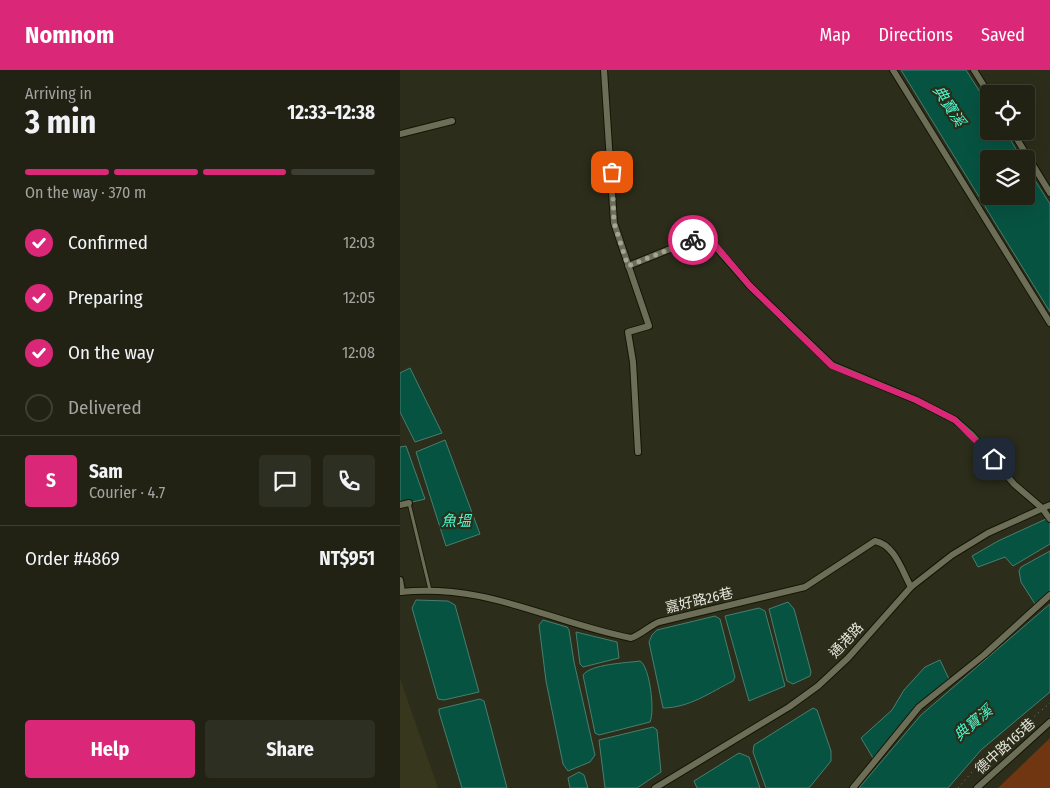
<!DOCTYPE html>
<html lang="en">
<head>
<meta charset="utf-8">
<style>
	body { margin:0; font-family:"Fira Sans Condensed","Noto Sans TC",sans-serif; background:#2d2f22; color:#f1f3f6; height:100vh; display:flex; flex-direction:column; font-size:19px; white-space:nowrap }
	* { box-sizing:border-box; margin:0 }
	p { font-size:16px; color:#a2a4a0 }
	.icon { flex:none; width:28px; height:28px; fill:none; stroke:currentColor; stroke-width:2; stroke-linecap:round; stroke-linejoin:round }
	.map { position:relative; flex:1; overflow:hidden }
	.drawer { display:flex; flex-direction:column; background:#212214; width:400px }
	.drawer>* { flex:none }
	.fabs { position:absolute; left:580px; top:15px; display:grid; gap:10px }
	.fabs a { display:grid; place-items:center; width:55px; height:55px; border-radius:5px; background:#212214; box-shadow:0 5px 20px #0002,0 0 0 1px #3e3f34; font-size:25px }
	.pin { position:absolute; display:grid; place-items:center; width:42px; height:42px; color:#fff; margin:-21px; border-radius:10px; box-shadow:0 2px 8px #0006 }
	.courier { position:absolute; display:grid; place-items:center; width:50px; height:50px; margin:-25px; border:4px solid #db2777; border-radius:50%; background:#fff; color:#222; box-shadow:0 1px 6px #0007 }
	.overview em { font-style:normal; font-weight:700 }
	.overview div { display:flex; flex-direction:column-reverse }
	.overview { display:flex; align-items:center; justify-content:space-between; height:85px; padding:0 25px }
	h1 { font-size:32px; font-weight:700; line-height:38px }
	.bar { display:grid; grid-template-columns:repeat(4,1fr); gap:8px 5px; align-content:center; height:60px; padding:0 25px }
	.bar i { height:6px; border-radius:4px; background:#3e3f34 }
	.bar .active { background:#db2777 }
	.bar p { grid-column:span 4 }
	.line { display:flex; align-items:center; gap:12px; padding:0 25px; border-top:1px solid #3e3f34 }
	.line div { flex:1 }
	.round { display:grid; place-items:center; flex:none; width:52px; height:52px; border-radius:5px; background:#2d2f22 }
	ol { padding:0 25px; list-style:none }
	li { display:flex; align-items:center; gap:15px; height:55px }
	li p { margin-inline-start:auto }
	li .icon { padding:5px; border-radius:50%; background:#db2777; color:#fff; stroke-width:4 }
	li:last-child { color:#a2a4a0 }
	li i { width:28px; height:28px; border:2px solid #3e3f34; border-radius:50% }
	.cta { display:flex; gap:10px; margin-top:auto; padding:10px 25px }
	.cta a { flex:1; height:58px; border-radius:5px; background:#db2777; color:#fff; font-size:20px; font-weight:700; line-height:58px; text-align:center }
	.cta a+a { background:#2d2f22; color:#f1f3f6 }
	header { display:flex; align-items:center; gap:30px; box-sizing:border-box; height:70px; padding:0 25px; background:#db2777; color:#fff }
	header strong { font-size:24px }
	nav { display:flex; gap:28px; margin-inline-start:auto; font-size:18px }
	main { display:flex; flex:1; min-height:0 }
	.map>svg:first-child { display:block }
</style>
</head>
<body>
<header>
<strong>Nomnom</strong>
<nav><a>Map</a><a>Directions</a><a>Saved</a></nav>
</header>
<main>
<section class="drawer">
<div class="overview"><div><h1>3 min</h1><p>Arriving in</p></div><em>12:33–12:38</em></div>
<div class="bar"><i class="active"></i><i class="active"></i><i class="active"></i><i></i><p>On the way · 370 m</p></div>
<ol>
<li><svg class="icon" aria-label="check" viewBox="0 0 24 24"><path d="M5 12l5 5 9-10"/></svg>Confirmed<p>12:03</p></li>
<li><svg class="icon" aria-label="check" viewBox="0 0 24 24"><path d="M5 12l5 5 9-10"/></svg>Preparing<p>12:05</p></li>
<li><svg class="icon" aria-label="check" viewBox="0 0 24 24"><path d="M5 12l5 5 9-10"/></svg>On the way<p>12:08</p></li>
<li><i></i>Delivered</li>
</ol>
<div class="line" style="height:90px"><b class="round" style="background:#db2777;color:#fff">S</b><div><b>Sam</b><p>Courier · 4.7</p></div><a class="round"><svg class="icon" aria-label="chat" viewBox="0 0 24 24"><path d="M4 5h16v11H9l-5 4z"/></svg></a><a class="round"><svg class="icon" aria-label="phone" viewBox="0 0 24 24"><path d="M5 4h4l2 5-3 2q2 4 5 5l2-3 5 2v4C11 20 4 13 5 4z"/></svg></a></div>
<div class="line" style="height:65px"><div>Order #4869</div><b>NT$951</b></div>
<div class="cta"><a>Help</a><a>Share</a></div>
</section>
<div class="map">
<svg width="650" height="718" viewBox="0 0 650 718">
	<rect width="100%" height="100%" fill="#2c2d1a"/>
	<path fill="#36371c" d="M0,608l38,110h-38z"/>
	<path fill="#703612" d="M650,668v50h-52z"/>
	<g fill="#075342" stroke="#497e6f">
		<path d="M501,0h65l23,36v25h16l17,28h-33v37h37v-30l24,38v108z"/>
		<path d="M10,298l32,65 -27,9 -15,-30v-39z"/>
		<path d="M45,370l35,94 -34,12 -30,-94z"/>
		<path d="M6,376l19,53 -25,6v-58z"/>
		<path d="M646,449l4,5v20l-37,22 -8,-9 -27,10 -6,-11 26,-15z"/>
		<path d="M650,481v39l-15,14 -14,-22 -2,-11 2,-4z"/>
		<path d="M16,530l32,1 7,4 24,87 -35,8 -6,-1 -26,-91z"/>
		<path d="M388,532l6,7 17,63 -1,4 -17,8 -6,-3 -18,-72z"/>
		<path d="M650,534v88l-69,58 -33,38h-89l62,-73z"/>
		<path d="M359,538l6,3 20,75 -36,15 -24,-85z"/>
		<path d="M315,546l5,3 15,58 -2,4c-22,11 -44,27 -70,27l-14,-66 3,-7 5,-5z"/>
		<path d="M143,550l24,7 2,3 5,32 21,93 -5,7 -22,9 -5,-7 -17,-83 -7,-56z"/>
		<path d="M176,562l41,10 2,16 -36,9 -3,-3z"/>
		<path d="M540,590l9,19 -31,26 -45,53 -12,-20 31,-28 12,-20 21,-23z"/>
		<path d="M240,591c10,6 15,50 10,61l-51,13 -4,-2 -12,-58c8,-11 43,-12 57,-14z"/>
		<path d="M80,629l4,2 23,87h-45l-23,-76v-3z"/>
		<path d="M413,638l4,2 14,41v10l-22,27h-43l-13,-36 1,-7z"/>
		<path d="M253,657l4,3 4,42 -24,16h-32l-6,-48z"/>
		<path d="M339,683l10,4 11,31h-63l-3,-7z"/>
		<path d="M179,702l5,3 4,13h-18l-2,-10z"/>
	</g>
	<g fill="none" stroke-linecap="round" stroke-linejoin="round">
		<g stroke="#151504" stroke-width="4.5">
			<path id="service" d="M9,433l21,87"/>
		</g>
		<g stroke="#151504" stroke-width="8">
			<g id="minor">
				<path d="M204,0l10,153 35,103 -21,6 5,30 5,90"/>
				<path d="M493,0l157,253"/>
				<path d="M574,0l15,24"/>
				<path d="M612,61l38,62"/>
				<path d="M0,64l52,-13"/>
				<path d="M228,196l72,-29h7l43,49 82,79 84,35 39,20 17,15 42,49 28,24 8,11"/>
				<path d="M0,435l9,-2"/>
				<path d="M0,510l2,12"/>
				<path d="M0,522c88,-9 149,30 231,46 11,-4 18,-12 28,-16l146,-35 70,-46c20,4 27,30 36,46"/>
				<path d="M255,718l134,-81 29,-21 30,-28 63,-71 41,-32 36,-22 62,-28"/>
				<path d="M453,718l66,-81 65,-52 66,-60"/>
				<path d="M577,718l73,-66"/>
			</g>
		</g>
		<path stroke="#7e7f6f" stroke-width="1" stroke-dasharray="1 4" stroke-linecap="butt" d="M558,718l21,-24 71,-61"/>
		<use href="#service" stroke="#6c6e58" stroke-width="3"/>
		<use href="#minor" stroke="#6c6e58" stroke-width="6"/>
	</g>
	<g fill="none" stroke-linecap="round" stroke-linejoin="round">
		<path stroke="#a3a496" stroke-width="5" stroke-dasharray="0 9" d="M212,102l2,51 14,43 65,-26"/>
		<path stroke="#db2777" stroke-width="6" d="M293,170l13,-3 5,3 39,46 82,80 84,34 39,20 39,39"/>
	</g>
	<g text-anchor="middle" stroke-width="4.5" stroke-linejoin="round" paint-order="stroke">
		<g font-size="14" fill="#e3e4d8" stroke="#2c2d1a">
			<text transform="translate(299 530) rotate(-13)" y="5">嘉好路26巷</text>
			<text transform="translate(446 570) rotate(-47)" y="5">通港路</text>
			<text transform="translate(605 676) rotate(-42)" y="5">德中路165巷</text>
		</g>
		<g font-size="15" font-style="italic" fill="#49f8cd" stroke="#2c2d1a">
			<text transform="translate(549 36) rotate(57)" y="5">典寶溪</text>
			<text x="56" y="456">魚塭</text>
			<text transform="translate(573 653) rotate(-40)" y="5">典寶溪</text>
		</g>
	</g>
</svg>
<div class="fabs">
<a><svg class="icon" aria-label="locate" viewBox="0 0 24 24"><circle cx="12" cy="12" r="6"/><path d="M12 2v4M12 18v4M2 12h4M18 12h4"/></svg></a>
<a><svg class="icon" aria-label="layers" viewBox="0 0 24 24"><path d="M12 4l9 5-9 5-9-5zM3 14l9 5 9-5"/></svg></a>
</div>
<div class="pin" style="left:212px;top:102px;background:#ea580c"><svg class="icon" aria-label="bag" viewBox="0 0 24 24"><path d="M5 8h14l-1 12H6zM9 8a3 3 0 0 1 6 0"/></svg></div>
<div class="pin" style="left:594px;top:389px;background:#1f2937"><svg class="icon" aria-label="home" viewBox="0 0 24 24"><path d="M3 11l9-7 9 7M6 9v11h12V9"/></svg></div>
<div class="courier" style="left:293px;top:170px"><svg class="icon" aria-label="bike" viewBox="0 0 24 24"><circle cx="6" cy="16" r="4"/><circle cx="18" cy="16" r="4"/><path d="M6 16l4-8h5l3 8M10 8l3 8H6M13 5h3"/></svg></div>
</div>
</main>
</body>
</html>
